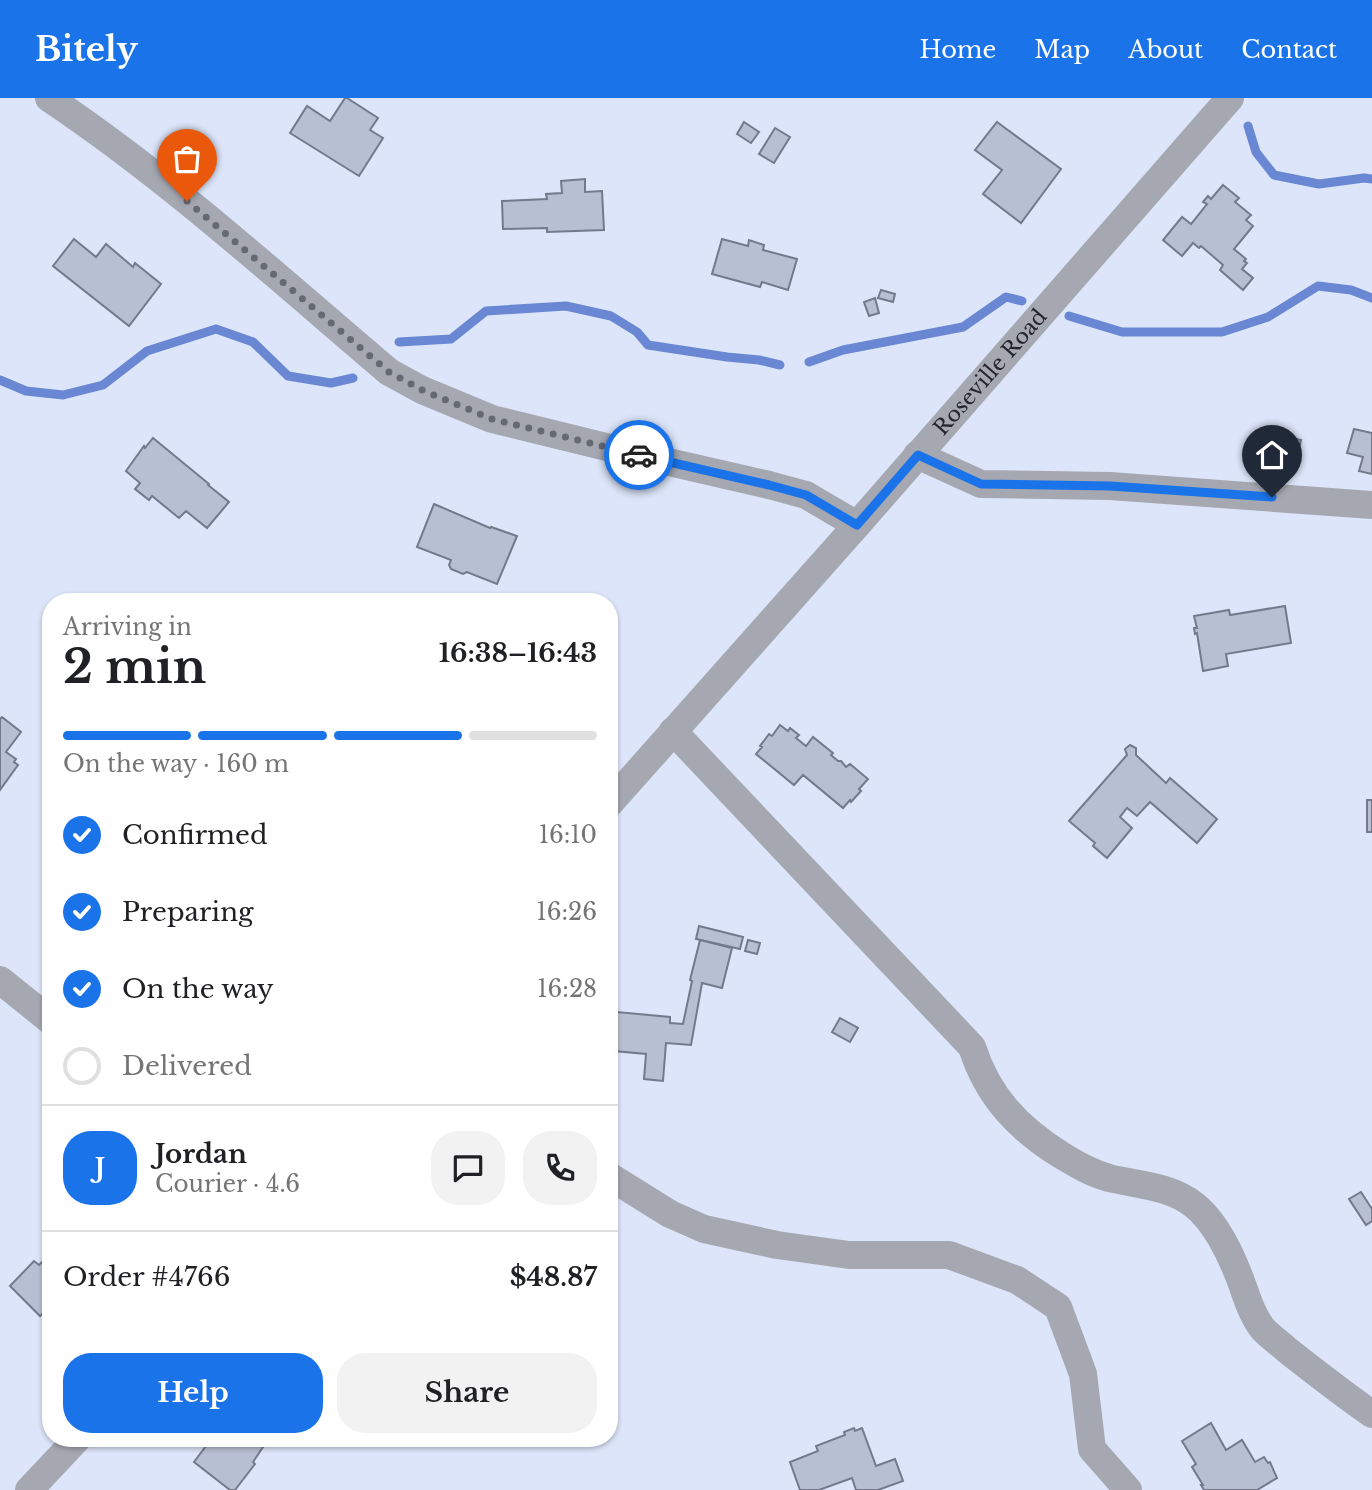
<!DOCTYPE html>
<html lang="en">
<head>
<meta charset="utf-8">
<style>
	body { margin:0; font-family:"Libre Baskerville",serif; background:#f2f2f2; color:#202124; height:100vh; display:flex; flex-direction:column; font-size:26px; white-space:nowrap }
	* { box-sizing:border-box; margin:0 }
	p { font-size:23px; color:#757577 }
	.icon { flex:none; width:38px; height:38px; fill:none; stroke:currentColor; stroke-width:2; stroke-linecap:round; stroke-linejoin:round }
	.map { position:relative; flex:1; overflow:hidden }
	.side { position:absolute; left:42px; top:495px; width:576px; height:854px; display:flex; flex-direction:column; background:#fff; border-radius:28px; box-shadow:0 2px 5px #0004 }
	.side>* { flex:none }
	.pin { position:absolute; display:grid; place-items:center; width:60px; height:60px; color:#fff; margin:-72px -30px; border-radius:50% 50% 50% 0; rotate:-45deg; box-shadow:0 0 7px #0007 }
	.pin .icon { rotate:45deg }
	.courier { position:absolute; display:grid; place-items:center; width:70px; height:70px; margin:-35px; border:5px solid #1a73e8; border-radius:50%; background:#fff; color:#222; box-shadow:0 2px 9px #0007 }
	.summary em { font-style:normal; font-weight:800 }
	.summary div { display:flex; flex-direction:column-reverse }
	.summary { display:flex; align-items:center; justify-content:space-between; height:119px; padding:0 21px }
	h1 { font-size:46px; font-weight:800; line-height:52px }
	.bar { display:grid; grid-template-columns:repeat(4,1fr); gap:10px 7px; align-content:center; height:84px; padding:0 21px }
	.bar i { height:9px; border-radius:5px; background:#e0e0e0 }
	.bar .selected { background:#1a73e8 }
	.bar p { grid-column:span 4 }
	.line { display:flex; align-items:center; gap:18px; padding:0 21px; border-top:2px solid #e0e0e0 }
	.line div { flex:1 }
	.round { display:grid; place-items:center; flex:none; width:74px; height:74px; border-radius:28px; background:#f2f2f2 }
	ol { padding:0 21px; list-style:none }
	li { display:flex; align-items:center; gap:21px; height:77px }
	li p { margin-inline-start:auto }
	li .icon { padding:7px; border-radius:50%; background:#1a73e8; color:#fff; stroke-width:4 }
	li:last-child { color:#757577 }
	li i { width:38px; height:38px; border:4px solid #e0e0e0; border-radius:50% }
	.action { display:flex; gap:14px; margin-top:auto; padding:14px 21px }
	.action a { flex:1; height:80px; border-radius:28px; background:#1a73e8; color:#fff; font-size:28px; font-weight:800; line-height:80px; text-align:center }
	.action a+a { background:#f2f2f2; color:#202124 }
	header { display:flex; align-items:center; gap:42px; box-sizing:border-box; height:98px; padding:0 35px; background:#1a73e8; color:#fff }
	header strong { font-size:33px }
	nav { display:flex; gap:38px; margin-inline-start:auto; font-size:24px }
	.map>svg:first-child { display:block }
</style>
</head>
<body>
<header>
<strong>Bitely</strong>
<nav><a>Home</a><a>Map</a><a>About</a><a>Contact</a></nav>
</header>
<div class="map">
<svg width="1372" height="1392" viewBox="0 0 1372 1392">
	<rect width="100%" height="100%" fill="#dce5f9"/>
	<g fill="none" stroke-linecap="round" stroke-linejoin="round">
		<g stroke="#6987d2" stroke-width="9">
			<path d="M1248,28l8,26 18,23 45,9 45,-6 8,1"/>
			<path d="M1069,218l53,16h100l46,-15 50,-31 33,4 21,8"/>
			<path d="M399,244l52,-3 35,-28 80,-5 45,10 26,16 11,13 79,12 32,3 21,5"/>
			<path d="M809,264l34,-12 120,-23 43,-30 16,4"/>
			<path d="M0,282l26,11 37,4 40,-10 44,-34 69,-22 37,13 35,34 43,7 22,-5"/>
		</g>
	</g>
	<g fill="#b7c0d3" stroke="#727a8c" stroke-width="2">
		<path d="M345,0h2l31,20 -8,12 13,8 -24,38 -69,-43 17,-27 23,15z"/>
		<path d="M744,24l15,10 -8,11 -14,-9z"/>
		<path d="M997,24l64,47 -40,54 -38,-29 19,-24 -27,-20z"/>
		<path d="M775,30l15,9 -16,26 -15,-9z"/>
		<path d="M585,81v13l17,-1 2,39 -57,2v-4l-44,1 -1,-28 45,-2 -1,-5 16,-1 -1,-12z"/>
		<path d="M1223,87l16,13 -4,4 16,13 -5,5 7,6 -19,23 12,10 -2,2 3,2 -5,6 11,9 -10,12 -23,-20 3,-5 -22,-19 -2,2 -6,-5 -11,13 -19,-16 19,-23 9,7 16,-20 -4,-2 5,-6 3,3z"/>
		<path d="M74,141l22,18 10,-13 27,23 2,-4 26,21 -32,42 -76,-60z"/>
		<path d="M722,141l26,7 1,-6 15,5 -1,5 34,9 -9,31 -26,-8 -2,5 -48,-13z"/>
		<path d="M881,192l14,4 -2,8 -15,-4z"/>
		<path d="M875,200l4,15 -10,3 -5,-14z"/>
		<path d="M1354,331l18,4v41l-13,-3 4,-14 -16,-4z"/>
		<path d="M153,340l56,46 -1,1 21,17 -22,26 -21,-17 -7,7 -27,-22 -3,4 -14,-11 5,-6 -14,-12 18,-25 1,2z"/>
		<path d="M1291,340l10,2 -2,9 -10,-2z"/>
		<path d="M434,406l56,24 1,-1 26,9 -20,48 -30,-12 -4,2 -12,-5 -2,-4 2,-5 -34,-13z"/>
		<path d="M1285,508l6,37 -65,11 2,12 -25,5 -6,-38 -2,1 -1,-6h3l-3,-12 35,-6 1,5z"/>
		<path d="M2,619l19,15 -15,20 10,7 -2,3 4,3 -18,25v-71z"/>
		<path d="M780,627l8,6 2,-3 9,7 -3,3 10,8 7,-9 20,16 -2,2 7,6h3l5,6 4,-3 18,15 -9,10 2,2 -10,11 -1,-2 -7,8 -40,-33 -9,10 -38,-31 6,-7 -2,-1 9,-12 3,2z"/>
		<path d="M1130,647l6,3v7l30,28 4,-5 47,41 -20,24 -47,-41 -13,14 -10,-8 -7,9 12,11 -25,30 -14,-12 2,-3 -26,-22 58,-66 -2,-6z"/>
		<rect x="1367" y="702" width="5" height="32"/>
		<path d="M699,828l44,11 -3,12 -44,-10z"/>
		<path d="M700,842l32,8 -10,40 -20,-5 -11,62 -25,-2 -3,38 -19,-2 2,-25 -32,-3 3,-39 53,5v6l13,1 9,-43 -2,-1z"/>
		<path d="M748,842l12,3 -3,11 -12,-3z"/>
		<path d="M840,920l18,10 -8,14 -18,-10z"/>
		<path d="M1361,1094l11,17v12l-6,4 -17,-26z"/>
		<path d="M51,1155v53l-11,10 -30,-30 24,-25 5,4z"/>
		<path d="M1211,1325l15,27 16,-10 13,22 9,-5 4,6 2,-1 7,16 -20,12h-53l-3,-5h2l-11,-18 4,-3 -14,-23z"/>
		<path d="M854,1330l1,3 7,-3 14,38 19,-7 8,22 -25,9h-22l-4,-12 -33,12h-19l-10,-28 28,-11 -2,-5 29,-11 -1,-3z"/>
		<path d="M212,1340l9,2 48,-2 -16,24 2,2 -20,26h-5l-36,-28z"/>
	</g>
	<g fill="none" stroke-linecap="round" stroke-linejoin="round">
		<g stroke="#a5a8b1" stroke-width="28">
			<path d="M49,0c121,81 229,180 340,274l33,18 70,29 155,38 122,28 37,10 51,30"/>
			<path d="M917,357l64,29 129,2 262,19"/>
			<path d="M673,633l299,316c16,50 46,81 89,108 15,9 30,18 48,23 29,7 61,8 85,27 20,15 36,48 45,71 7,18 12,38 24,53 7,8 17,14 24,21 28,22 56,44 85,64"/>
			<path id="s1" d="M609,706l248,-279 373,-427"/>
			<path d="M0,882l51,41"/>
			<path d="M609,1078l61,38 34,15 73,16 72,10h100l68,25 41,27 25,67 9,75 36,41"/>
			<path d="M29,1392l49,-52"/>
		</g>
	</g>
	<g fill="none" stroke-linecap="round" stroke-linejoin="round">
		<path stroke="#646974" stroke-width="7" stroke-dasharray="0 12.6" d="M187,103l202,171 33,18 70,29 147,36"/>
		<path stroke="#1a73e8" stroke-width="9" d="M639,357l130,30 37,10 51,30 61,-70 63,29 129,2 162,11"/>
	</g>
	<g text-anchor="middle" stroke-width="6" stroke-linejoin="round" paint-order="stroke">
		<g font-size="21" fill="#23262d" stroke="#dce5f9">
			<text dy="7" stroke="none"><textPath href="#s1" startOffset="576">Roseville Road</textPath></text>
		</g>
	</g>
</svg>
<div class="pin" style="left:187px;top:103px;background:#ea580c"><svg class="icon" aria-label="bag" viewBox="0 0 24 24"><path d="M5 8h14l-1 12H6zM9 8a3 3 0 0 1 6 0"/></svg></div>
<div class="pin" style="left:1272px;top:399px;background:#1f2937"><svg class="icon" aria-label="home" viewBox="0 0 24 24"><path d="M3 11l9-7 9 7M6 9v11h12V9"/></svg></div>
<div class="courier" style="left:639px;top:357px"><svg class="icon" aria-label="car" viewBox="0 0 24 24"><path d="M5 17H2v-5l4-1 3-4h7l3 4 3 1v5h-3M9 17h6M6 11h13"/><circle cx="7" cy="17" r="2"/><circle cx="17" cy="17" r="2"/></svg></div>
<section class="side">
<div class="summary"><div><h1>2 min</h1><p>Arriving in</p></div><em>16:38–16:43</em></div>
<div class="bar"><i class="selected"></i><i class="selected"></i><i class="selected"></i><i></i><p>On the way · 160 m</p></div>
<ol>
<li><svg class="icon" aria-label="check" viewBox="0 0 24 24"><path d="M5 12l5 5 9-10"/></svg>Confirmed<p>16:10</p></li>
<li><svg class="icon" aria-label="check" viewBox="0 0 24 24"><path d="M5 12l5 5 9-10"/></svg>Preparing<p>16:26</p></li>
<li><svg class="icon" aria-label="check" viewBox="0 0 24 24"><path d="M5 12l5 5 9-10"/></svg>On the way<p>16:28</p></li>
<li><i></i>Delivered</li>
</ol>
<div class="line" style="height:126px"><b class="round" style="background:#1a73e8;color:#fff">J</b><div><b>Jordan</b><p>Courier · 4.6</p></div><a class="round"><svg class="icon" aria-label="chat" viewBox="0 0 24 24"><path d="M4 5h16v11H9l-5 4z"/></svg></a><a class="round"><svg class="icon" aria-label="phone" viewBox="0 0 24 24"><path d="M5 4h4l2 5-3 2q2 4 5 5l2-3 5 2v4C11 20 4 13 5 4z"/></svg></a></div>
<div class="line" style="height:91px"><div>Order #4766</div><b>$48.87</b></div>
<div class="action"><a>Help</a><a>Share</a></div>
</section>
</div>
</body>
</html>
